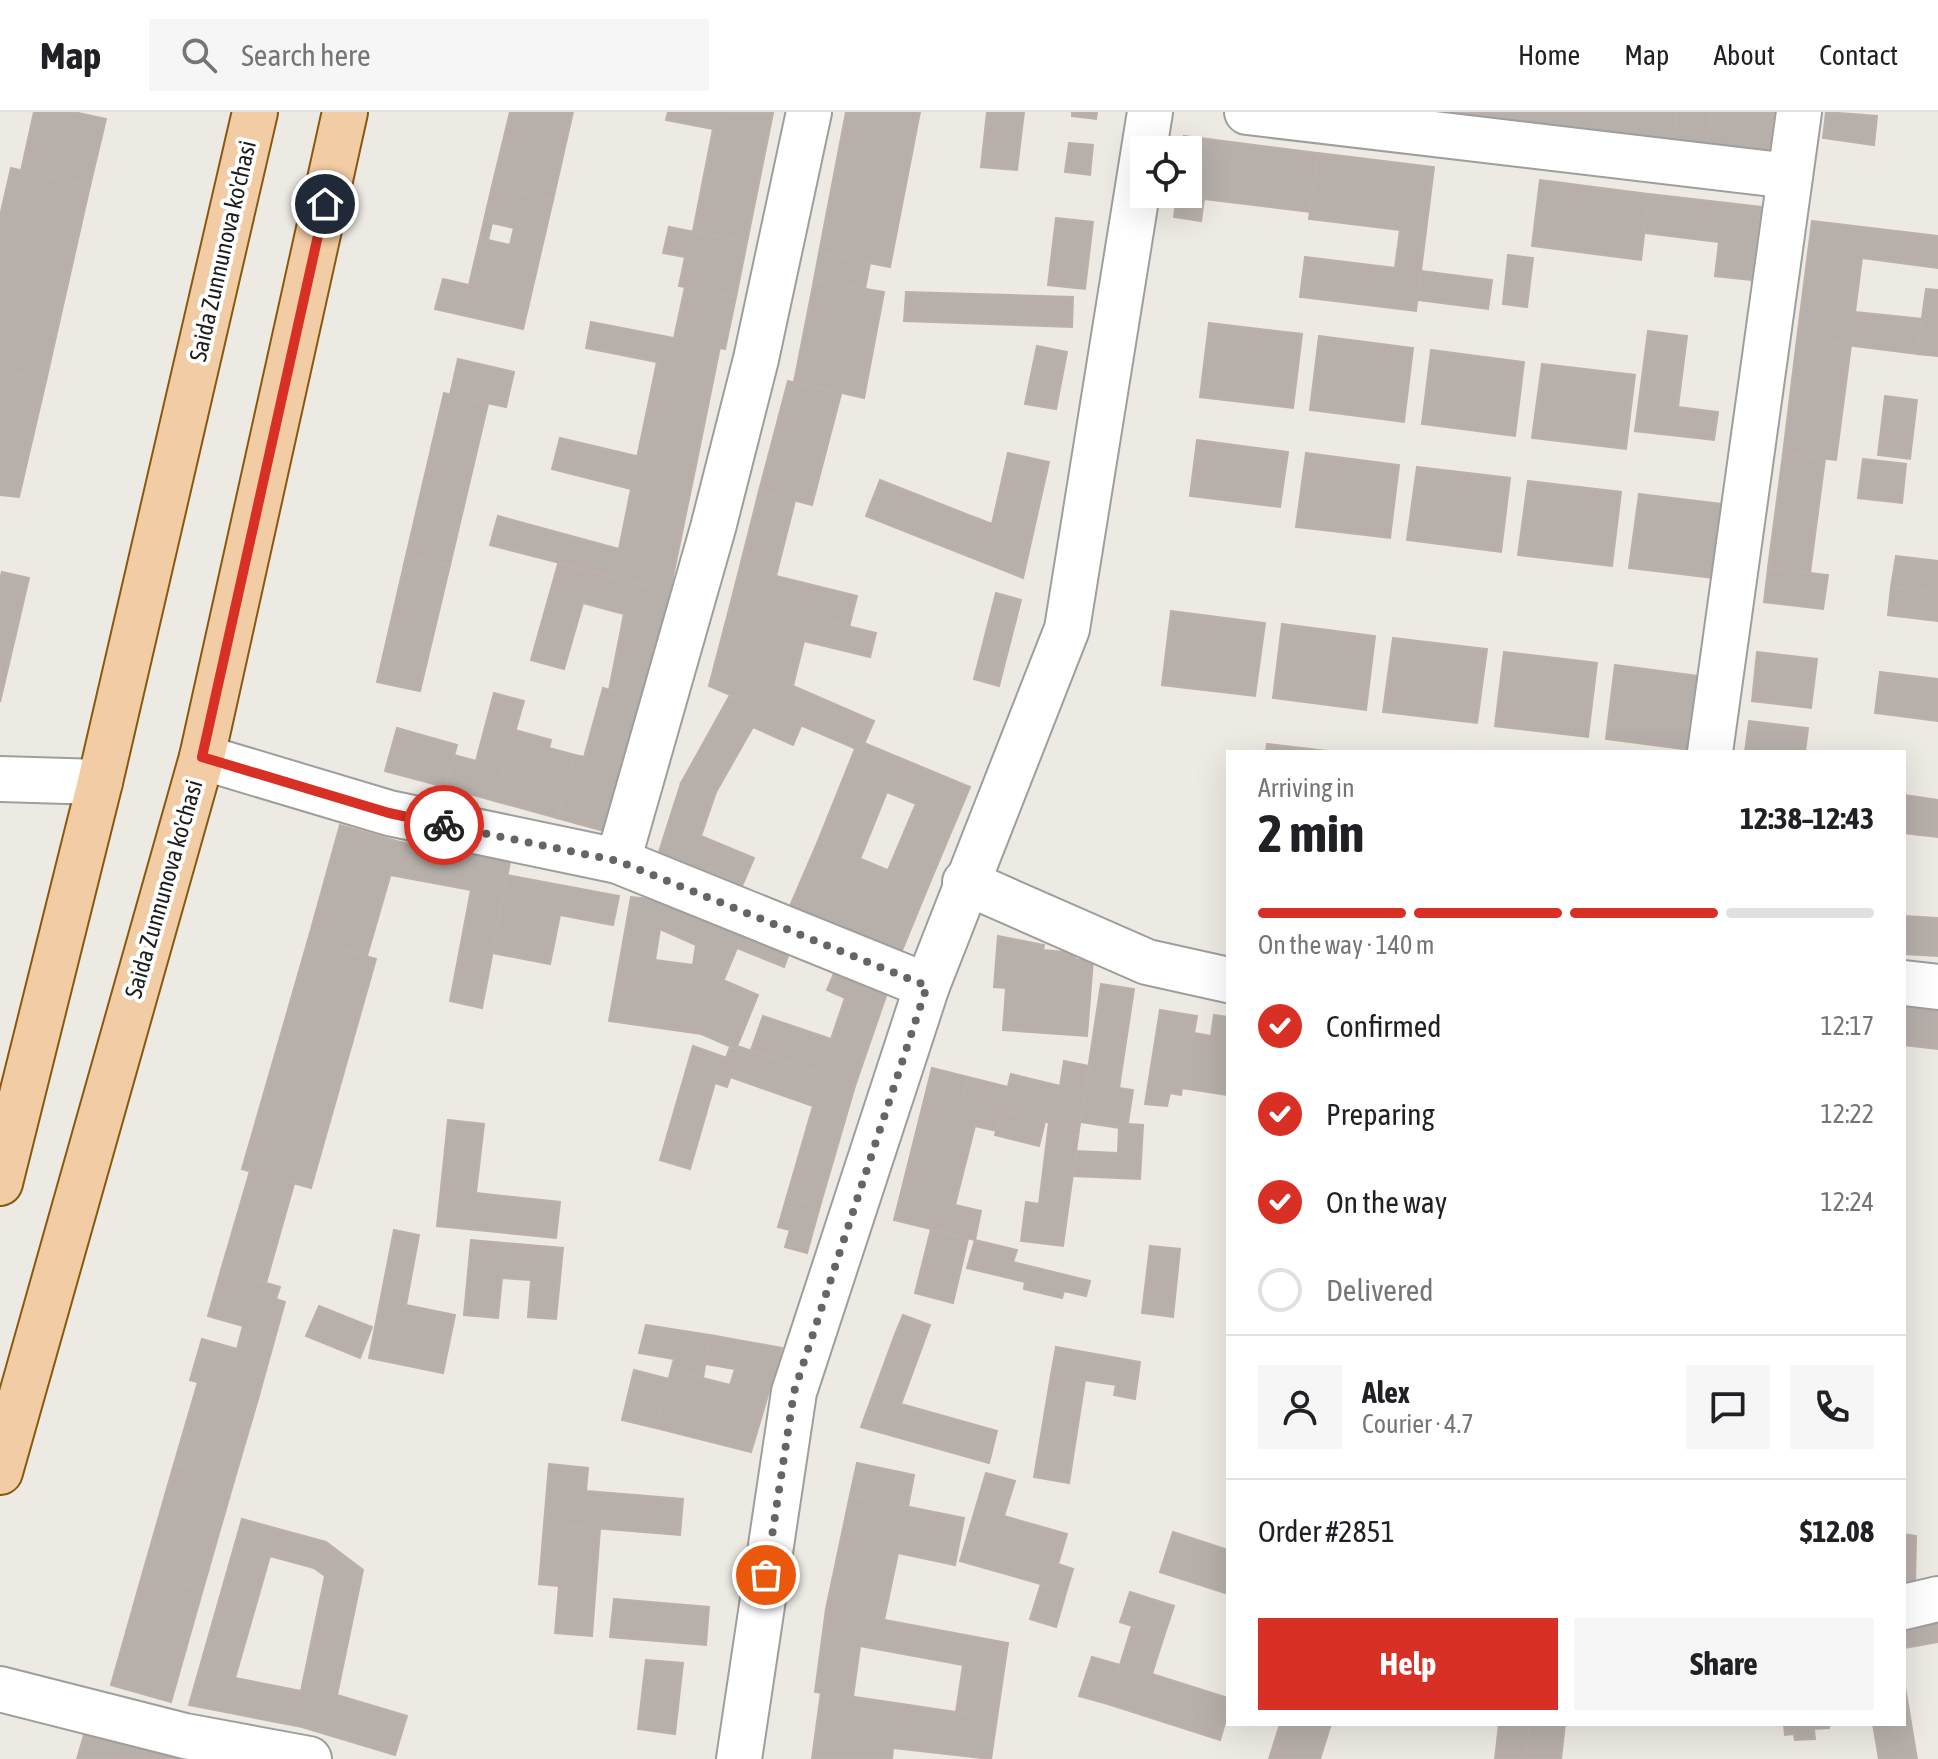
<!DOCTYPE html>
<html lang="en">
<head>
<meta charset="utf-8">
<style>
	body { margin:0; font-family:"Asap Condensed",sans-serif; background:#f6f6f6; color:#202124; height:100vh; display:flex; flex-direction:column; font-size:30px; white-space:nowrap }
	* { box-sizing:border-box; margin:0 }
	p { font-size:26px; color:#757577 }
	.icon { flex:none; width:44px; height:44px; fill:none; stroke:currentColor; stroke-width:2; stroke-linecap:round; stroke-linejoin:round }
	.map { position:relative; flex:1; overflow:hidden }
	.drawer { position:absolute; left:1226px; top:638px; width:680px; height:976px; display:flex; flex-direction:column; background:#fff; border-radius:0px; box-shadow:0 8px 32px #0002 }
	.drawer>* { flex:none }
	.fabs { position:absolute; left:1130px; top:24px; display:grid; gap:16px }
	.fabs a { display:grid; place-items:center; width:72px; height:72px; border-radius:0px; background:#fff; box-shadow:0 8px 32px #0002; font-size:40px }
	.pin { position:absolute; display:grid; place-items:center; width:68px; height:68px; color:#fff; margin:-34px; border:4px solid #fff; border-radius:50%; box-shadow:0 2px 8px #0007 }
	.courier { position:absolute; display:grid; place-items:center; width:80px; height:80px; margin:-40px; border:6px solid #d93025; border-radius:50%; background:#fff; color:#222; box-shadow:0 2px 10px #0007 }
	.headline em { font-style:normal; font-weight:700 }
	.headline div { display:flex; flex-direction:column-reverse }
	.headline { display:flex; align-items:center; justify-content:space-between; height:136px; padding:0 32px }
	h1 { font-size:52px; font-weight:700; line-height:60px }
	.bar { display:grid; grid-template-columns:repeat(4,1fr); gap:12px 8px; align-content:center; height:96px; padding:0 32px }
	.bar i { height:10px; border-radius:6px; background:#e0e0e0 }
	.bar .active { background:#d93025 }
	.bar p { grid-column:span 4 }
	.line { display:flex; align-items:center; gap:20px; padding:0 32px; border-top:2px solid #e0e0e0 }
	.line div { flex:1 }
	.round { display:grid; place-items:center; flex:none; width:84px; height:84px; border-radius:0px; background:#f6f6f6 }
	ol { padding:0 32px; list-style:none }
	li { display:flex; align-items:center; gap:24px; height:88px }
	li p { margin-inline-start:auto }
	li .icon { padding:8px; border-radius:50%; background:#d93025; color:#fff; stroke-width:4 }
	li:last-child { color:#757577 }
	li i { width:44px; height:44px; border:4px solid #e0e0e0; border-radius:50% }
	.action { display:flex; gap:16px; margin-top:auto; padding:16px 32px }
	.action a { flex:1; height:92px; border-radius:0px; background:#d93025; color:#fff; font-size:32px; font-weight:700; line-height:92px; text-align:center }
	.action a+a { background:#f6f6f6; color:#202124 }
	header { display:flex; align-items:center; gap:48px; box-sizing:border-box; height:112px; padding:0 40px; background:#fff; border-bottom:2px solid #e0e0e0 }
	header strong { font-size:38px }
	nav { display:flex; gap:44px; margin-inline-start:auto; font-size:28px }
	.search { width:560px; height:72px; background:#f6f6f6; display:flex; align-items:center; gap:20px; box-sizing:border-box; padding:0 28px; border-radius:0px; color:#757577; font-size:30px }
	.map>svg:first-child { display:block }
</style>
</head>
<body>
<header>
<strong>Map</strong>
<div class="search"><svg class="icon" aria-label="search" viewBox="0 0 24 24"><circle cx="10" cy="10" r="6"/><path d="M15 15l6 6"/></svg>Search here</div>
<nav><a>Home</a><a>Map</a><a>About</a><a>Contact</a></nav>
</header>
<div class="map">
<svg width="1938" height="1647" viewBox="0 0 1938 1647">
	<rect width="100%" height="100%" fill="#edeae4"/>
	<g fill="#b6afaa" stroke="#beb0a8" stroke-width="2" fill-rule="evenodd">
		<path d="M34,0h40l32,7 -16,67 -69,-15z"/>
		<path d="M510,0h63l-20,88 -61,-14z"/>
		<path d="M668,0l105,1 -26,129 -54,-11 20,-102 -47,-9z"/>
		<path d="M846,0h74l-30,155 -71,-14z"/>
		<path d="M987,0h37l-7,58 -36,-3z"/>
		<path d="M1072,0h25l-1,7 -24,-3z"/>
		<path d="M1391,0h97l-2,12z"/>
		<path d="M1488,0h92l-3,23 -91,-11z"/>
		<path d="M1580,0h97l-5,35 -95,-12z"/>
		<path d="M1677,0h35l-5,40 -35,-5z"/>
		<path d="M1712,0h62l-6,47 -61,-7z"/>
		<path d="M1826,0l51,4 -3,29 -51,-7z"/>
		<path d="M1184,24l134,17 -8,59 -106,-13 -3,22 -27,-4 3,-23h11z"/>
		<path d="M1069,31l24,2 -3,30 -25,-3z"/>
		<path d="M1318,41l116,14 -13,104 -26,-3 5,-38 -91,-11z"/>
		<path d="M11,56l79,18 -44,195 -46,-11v-154z"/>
		<path d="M1540,68l109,14 -8,66 -109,-14z"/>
		<path d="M492,74l61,14 -23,99 -61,-14zM492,111l22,5 -4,17 -22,-5z"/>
		<path d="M1649,82l112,13 -10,73 -36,-4 4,-34 -75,-9z"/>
		<path d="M1056,106l37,4 -8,67 -37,-4z"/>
		<path d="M1812,109l126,15v32l-76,-10 -7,54 67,7 -5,35 -120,-15z"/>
		<path d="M669,115l78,15 -11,55 -57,-11 6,-29 -22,-4z"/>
		<path d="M819,141l51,10 -5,26 -51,-9z"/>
		<path d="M1508,143l25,3 -6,49 -24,-3z"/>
		<path d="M1305,145l116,14 -5,40 -116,-14z"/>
		<path d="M1421,159l71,9 -4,29 -71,-9z"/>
		<path d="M443,167l87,20 -7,30 -88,-20z"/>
		<path d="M814,168l70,12 -20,106 -70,-16z"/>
		<path d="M685,175l51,10 -11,52 -51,-11z"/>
		<path d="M1926,177l12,1v66l-21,-2z"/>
		<path d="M906,180l167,5 -1,30 -168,-6z"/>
		<path d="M591,210l129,25 -25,123 -58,-12 20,-96 -71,-14z"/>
		<path d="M1209,211l93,11 -9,74 -93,-11z"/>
		<path d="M1648,219l39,5 -9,71 40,5 -4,28 -79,-9z"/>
		<path d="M1319,224l94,12 -9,74 -94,-12z"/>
		<path d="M1797,227l54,6 -15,115 -53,-6z"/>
		<path d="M1037,234l30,6 -11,57 -31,-5z"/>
		<path d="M1431,238l93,12 -9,74 -93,-12z"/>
		<path d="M458,247l56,13 -8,35 -56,-12z"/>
		<path d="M1542,252l93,11 -9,74 -94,-11z"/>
		<path d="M0,258l46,11 -27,116 -19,-2z"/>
		<path d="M788,269l53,13 -29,111 -53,-14z"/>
		<path d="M444,281l44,11 -38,161 -44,-9z"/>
		<path d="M1885,284l32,4 -7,59 -32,-4z"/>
		<path d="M560,326l135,32 -25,121 -180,-46 8,-29 121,33 12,-60 -79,-20z"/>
		<path d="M1197,328l91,12 -8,55 -90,-11z"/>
		<path d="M1008,341l41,9 -26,116 -76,-30 14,-36 31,12z"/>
		<path d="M1306,341l93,12 -9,73 -94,-11z"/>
		<path d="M1783,342l42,5 -15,114 -42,-5z"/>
		<path d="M1863,347l43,5 -4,39 -44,-5z"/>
		<path d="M1417,355l93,11 -9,74 -94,-12z"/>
		<path d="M880,368l81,32 -14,36 -81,-32z"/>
		<path d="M1528,369l93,11 -9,74 -94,-11z"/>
		<path d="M759,379l36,10 -19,75 81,20 -8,31 -117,-29z"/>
		<path d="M1639,382l84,10 -10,74 -84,-10z"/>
		<path d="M406,444l44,9 -30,126 -43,-9z"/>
		<path d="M1896,444l42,5v32l-47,-6z"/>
		<path d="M558,452l112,27 -22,110 -39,-11 15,-76 -41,-11 -19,66 -33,-9z"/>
		<path d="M1768,456l60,7 -5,34 -59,-7z"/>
		<path d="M2,460l27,6 -29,124v-123z"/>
		<path d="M1891,475l47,6v28l-50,-6z"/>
		<path d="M996,481l25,7 -22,86 -25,-7z"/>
		<path d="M732,486l144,35 -6,24 -66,-16 -11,45 81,35 -13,30 -152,-65z"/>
		<path d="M1171,499l94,12 -10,73 -93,-11z"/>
		<path d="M1282,512l93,12 -9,74 -93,-12z"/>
		<path d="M1393,526l94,11 -10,74 -94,-11z"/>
		<path d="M1504,540l93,11 -9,74 -93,-11z"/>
		<path d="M1757,540l60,7 -6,49 -59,-7z"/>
		<path d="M1615,553l84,11 -9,74 -84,-11z"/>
		<path d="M1880,560l58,7v42l-63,-8z"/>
		<path d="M603,576l45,13 -37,132 -54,-15 18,-63 9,2z"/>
		<path d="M494,581l30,8 -29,100 -50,-14 9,-32 22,6z"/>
		<path d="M730,583l71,31 -8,19 -40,-18 -37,65 -35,-9z"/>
		<path d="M1749,609l59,7 -3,24h-60z"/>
		<path d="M397,616l60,17 -12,42 -60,-16z"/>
		<path d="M515,618l36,10 -2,8 26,7 -18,63 -62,-17z"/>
		<path d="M864,631l106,44 -42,100 -40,-17 28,-66 -29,-12 -27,67 -42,-18 37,-92 6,2z"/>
		<path d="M1267,632l69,8h-70z"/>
		<path d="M681,671l35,9 -15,44 53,22 -12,28 -83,-34z"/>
		<path d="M1904,683l34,5v37l-34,-4z"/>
		<path d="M340,713l60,17 -33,114 -59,-16z"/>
		<path d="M818,729l110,46 -27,66 -111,-47z"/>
		<path d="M400,730l110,20 -28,146 -32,-7 21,-111 -81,-15z"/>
		<path d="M507,763l112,21 -6,29 -53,-10 -10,49 -58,-11z"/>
		<path d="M656,777l89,40 -44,105 -92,-13 22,-124 21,2zM660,817l36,16 -3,20 -38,-5z"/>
		<path d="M1904,804l34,2v38l-34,-2z"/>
		<path d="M745,817l46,19 -7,19 -47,-19z"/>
		<path d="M998,824l46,9 -1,5 33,3 -1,6 18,1 -6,76 -84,-6 3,-42 -12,-1z"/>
		<path d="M308,828l68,19 -65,229 -69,-19z"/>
		<path d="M835,859l52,22 -32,93 -104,-36 12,-34 68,23 14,-41 -18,-8z"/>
		<path d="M723,868l35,15 -22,54 -35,-15z"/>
		<path d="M1101,872l33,5 -15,99 14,2 -6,39 -47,-7z"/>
		<path d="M1904,886l34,4v47l-34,-4z"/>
		<path d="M1160,898l37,6 -3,17 17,3 3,-21 14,2v78l-46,-7 -1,7 -11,-2 -3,13 -22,-2z"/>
		<path d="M693,934l43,15 -9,26 -12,-4 -25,86 -30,-9z"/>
		<path d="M737,934l118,40 -35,120 -33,-10 26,-90 -83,-29 6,-16 -10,-3 4,-11 6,2z"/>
		<path d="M1064,949l25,5 -10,64 -77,-19 9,-37 49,12z"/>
		<path d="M932,956l36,9 -6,25 40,9 -5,20 -22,-5 -20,79 -17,-4 -7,28 -37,-9z"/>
		<path d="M968,965l40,10 -6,24 -40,-9z"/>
		<path d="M1002,999l43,11 -6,24 -44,-11z"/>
		<path d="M448,1008l36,4 -8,69 84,9 -4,36 -119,-12z"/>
		<path d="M1049,1010l30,8 -16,116 -42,-5 5,-39 13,2z"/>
		<path d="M1128,1012l15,1 -3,54 -67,-3 3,-25 42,2 1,-26 8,2z"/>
		<path d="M250,1059l44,13 -28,99 -45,-13z"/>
		<path d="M787,1084l33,10 -13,47 -22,-6 5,-17 -12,-3z"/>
		<path d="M938,1089l43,10 -6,29 -44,-11z"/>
		<path d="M931,1117l37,10 -15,64 -38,-10z"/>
		<path d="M394,1118l25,5 -13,70 49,10 -12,58 -74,-15z"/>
		<path d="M471,1128l92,8 -7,71 -28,-2 3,-37 -29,-2 -4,40 -34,-3z"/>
		<path d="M975,1128l42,10 -4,12 77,19 -4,15 -22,-5 -2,7 -38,-9 1,-7 -58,-14z"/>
		<path d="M1150,1134l30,3 -7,68 -31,-4z"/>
		<path d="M221,1158l59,17 -4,12 9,3 -27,97 -68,-19 12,-41 35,10 6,-23 -35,-10z"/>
		<path d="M319,1194l53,21 -12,31 -54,-22z"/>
		<path d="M903,1203l27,10 -8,22 -28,-10z"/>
		<path d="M646,1213l64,10 -7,43 -32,-8 3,-11 -35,-6z"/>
		<path d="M710,1223l72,13 -31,104 -95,-24 15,-58 59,15 5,-16 -30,-5z"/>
		<path d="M894,1225l28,10 -21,57 96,27 -8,32 -128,-36z"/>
		<path d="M1056,1235l84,15 -5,37 -21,-4 2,-10 -65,-10z"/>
		<path d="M634,1258l35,9 -13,49 -34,-8z"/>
		<path d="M1051,1263l34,5 -16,103 -35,-6z"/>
		<path d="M198,1270l60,17 -24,82 -60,-17z"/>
		<path d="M857,1351l57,12 -6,32 -58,-12z"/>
		<path d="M174,1352l60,17 -31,108 -60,-17z"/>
		<path d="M549,1352l39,4 -2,23 97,8 -3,36 -136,-11z"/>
		<path d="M986,1361l29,8 -11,35 63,18 -16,53 -91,-26z"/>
		<path d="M850,1383l114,23 -9,47 -57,-12 -14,67 -58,-11z"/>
		<path d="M242,1407l84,23 37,28 -26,125 70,21 -12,39 -93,-28 -113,-22zM270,1444l44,12 11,8 -24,115 -66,-13z"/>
		<path d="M544,1412l56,5 -8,107 -37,-3 4,-47 -20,-2z"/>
		<path d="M1173,1420l55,18v44l-68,-22z"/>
		<path d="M1904,1422l12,2 -1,52 -11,2z"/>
		<path d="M1058,1452l15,5 -17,58 -26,-8 11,-35 10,3z"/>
		<path d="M143,1460l60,17 -32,113 -60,-17z"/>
		<path d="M1130,1480l44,14 -10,30 -44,-14z"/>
		<path d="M614,1487l95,8 -3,38 -96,-8z"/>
		<path d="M1938,1496v34l-34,6v-35z"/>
		<path d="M826,1497l182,34 -11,75 -41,-6 7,-47 -103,-19 -7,51 -38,-5z"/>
		<path d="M1132,1514l32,10 -12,38 76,24v15l-8,27 -112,-36z"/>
		<path d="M1092,1545l28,8 -12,39 -29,-8z"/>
		<path d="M646,1548l37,3 -8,71 -37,-5z"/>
		<path d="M1904,1569l13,78h-38l-6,-35h31z"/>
		<path d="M821,1580l176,26 -6,41 -98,-11 -1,11h-80z"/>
		<path d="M1280,1612h51l-11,35h-51z"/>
		<path d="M1499,1612h31l-4,35h-31z"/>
		<path d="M1530,1612h35l-4,35h-35z"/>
		<path d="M1784,1612h45v4l-15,1 1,10 -20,1 -1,-6 -9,1z"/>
		<path d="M86,1616l62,15 -3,16h-68z"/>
		<path d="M148,1631l68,16h-71z"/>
	</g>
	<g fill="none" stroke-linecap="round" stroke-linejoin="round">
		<g stroke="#9e9e9e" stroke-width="48">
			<g id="minor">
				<path d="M1247,0l543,64"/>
				<path d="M1710,640l89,-640"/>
				<path d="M202,645l187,56 229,48 309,125"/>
				<path d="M0,667l100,3"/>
				<path d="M618,749l95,-333 43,-169 53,-247"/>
				<path d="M965,770l182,80 81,18"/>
				<path d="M1904,871l34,4"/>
				<path d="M1904,1495l34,-8"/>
				<path d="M0,1577l185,47 124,23"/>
				<path d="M739,1647l55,-367 133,-406 140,-357 83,-517"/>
			</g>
		</g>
		<g stroke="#88590e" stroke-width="48">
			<g id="major">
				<path d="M0,1071l100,-401 155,-670"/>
				<path d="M0,1360l202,-715 143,-645"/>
			</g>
		</g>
		<use href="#minor" stroke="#fff" stroke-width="44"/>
		<use href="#major" stroke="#f2cca4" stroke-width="44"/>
	</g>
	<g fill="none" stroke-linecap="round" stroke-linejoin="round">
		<path stroke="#666563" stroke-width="8" stroke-dasharray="0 14.4" d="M444,713l174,36 309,125 -133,406 -28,183"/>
		<path stroke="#d93025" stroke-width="10" d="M325,92l-123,553 187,56 55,12"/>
	</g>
	<g text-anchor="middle" stroke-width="8" stroke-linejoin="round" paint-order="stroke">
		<g font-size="24" fill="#1d1d1d" stroke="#fff">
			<text transform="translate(223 139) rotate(-77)" y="8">Saida Zunnunova ko'chasi</text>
			<text transform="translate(164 777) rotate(-74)" y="8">Saida Zunnunova ko'chasi</text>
		</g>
	</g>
</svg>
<div class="fabs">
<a><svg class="icon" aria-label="locate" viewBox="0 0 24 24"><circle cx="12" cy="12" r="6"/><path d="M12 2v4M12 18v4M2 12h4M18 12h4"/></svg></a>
</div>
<div class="pin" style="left:766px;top:1463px;background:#ea580c"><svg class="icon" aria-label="bag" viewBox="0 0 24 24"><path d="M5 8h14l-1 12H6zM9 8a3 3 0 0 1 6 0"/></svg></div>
<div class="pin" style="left:325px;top:92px;background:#1f2937"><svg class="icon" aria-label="home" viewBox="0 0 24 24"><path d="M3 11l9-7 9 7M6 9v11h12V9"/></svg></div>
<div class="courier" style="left:444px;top:713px"><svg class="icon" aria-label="bike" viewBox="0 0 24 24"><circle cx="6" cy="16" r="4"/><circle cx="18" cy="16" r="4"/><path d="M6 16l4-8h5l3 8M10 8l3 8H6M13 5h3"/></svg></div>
<section class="drawer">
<div class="headline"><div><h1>2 min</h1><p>Arriving in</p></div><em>12:38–12:43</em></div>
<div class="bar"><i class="active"></i><i class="active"></i><i class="active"></i><i></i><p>On the way · 140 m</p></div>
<ol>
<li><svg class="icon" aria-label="check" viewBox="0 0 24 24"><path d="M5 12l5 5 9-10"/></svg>Confirmed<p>12:17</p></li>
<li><svg class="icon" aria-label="check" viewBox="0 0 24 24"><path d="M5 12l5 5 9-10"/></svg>Preparing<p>12:22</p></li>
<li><svg class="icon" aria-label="check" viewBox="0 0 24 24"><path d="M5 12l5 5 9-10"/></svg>On the way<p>12:24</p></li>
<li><i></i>Delivered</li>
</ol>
<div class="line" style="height:144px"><a class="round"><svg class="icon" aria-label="person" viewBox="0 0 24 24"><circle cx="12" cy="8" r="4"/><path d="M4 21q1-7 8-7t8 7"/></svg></a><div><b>Alex</b><p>Courier · 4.7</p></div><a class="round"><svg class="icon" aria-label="chat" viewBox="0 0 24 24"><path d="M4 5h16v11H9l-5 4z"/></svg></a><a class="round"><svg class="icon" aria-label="phone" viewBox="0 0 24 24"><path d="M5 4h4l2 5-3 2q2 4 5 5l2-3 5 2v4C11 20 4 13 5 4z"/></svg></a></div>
<div class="line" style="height:104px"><div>Order #2851</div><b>$12.08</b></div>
<div class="action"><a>Help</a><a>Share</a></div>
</section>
</div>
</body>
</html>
